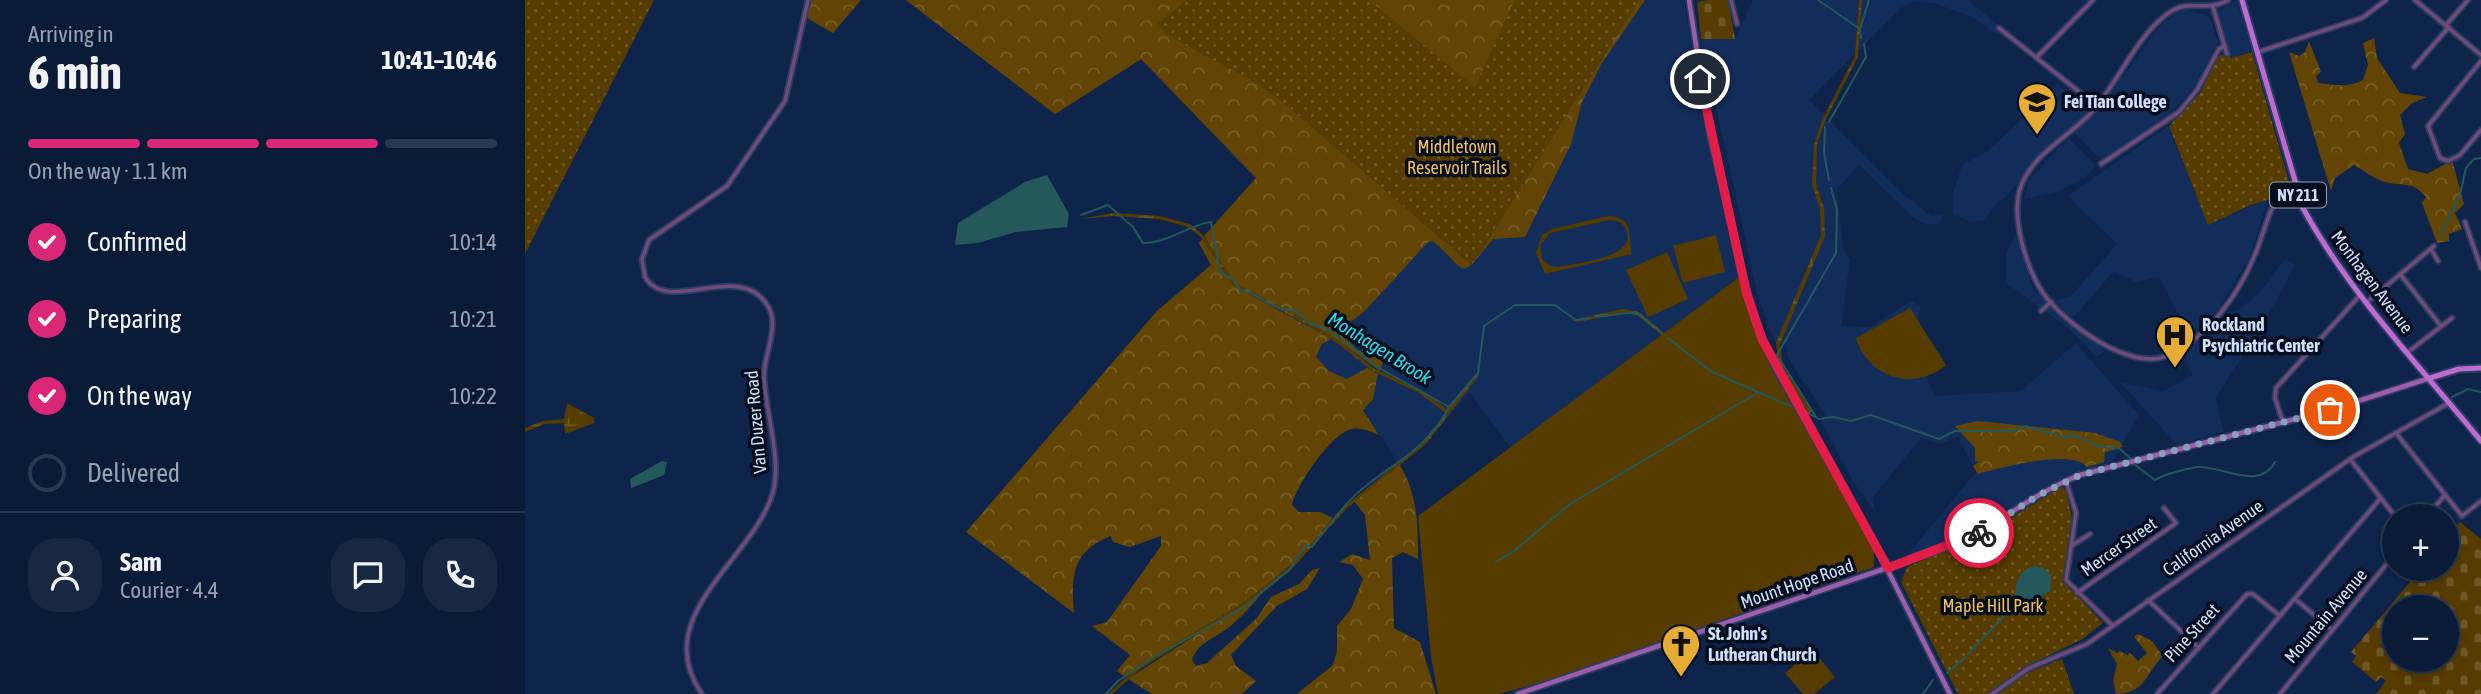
<!DOCTYPE html>
<html lang="en">
<head>
<meta charset="utf-8">
<style>
	body { margin:0; font-family:"Asap Condensed",sans-serif; background:#182843; color:#f1f3f6; height:100vh; display:flex; flex-direction:column; font-size:26px; white-space:nowrap }
	* { box-sizing:border-box; margin:0 }
	p { font-size:23px; color:#99a1ae }
	.icon { flex:none; width:38px; height:38px; fill:none; stroke:currentColor; stroke-width:2; stroke-linecap:round; stroke-linejoin:round }
	.map { position:relative; flex:1; overflow:hidden }
	.panel { display:flex; flex-direction:column; background:#0a1b38; width:525px }
	.panel>* { flex:none }
	.controls { position:absolute; left:1857px; top:504px; display:grid; gap:14px }
	.controls a { display:grid; place-items:center; width:77px; height:77px; border-radius:50%; background:#0a1b38; box-shadow:0 4px 10px #0003,0 0 0 2px #2a3953; font-size:35px }
	.pin { position:absolute; display:grid; place-items:center; width:60px; height:60px; color:#fff; margin:-30px; border:4px solid #fff; border-radius:50%; box-shadow:0 2px 7px #0007 }
	.courier { position:absolute; display:grid; place-items:center; width:70px; height:70px; margin:-35px; border:5px solid #e11d48; border-radius:50%; background:#fff; color:#222; box-shadow:0 2px 9px #0007 }
	.headline em { font-style:normal; font-weight:700 }
	.headline div { display:flex; flex-direction:column-reverse }
	.headline { display:flex; align-items:center; justify-content:space-between; height:119px; padding:0 28px }
	h1 { font-size:46px; font-weight:700; line-height:52px }
	.bar { display:grid; grid-template-columns:repeat(4,1fr); gap:10px 7px; align-content:center; height:84px; padding:0 28px }
	.bar i { height:9px; border-radius:5px; background:#2a3953 }
	.bar .on { background:#db2777 }
	.bar p { grid-column:span 4 }
	.line { display:flex; align-items:center; gap:18px; padding:0 28px; border-top:2px solid #2a3953 }
	.line div { flex:1 }
	.round { display:grid; place-items:center; flex:none; width:74px; height:74px; border-radius:28px; background:#182843 }
	ol { padding:0 28px; list-style:none }
	li { display:flex; align-items:center; gap:21px; height:77px }
	li p { margin-inline-start:auto }
	li .icon { padding:7px; border-radius:50%; background:#db2777; color:#fff; stroke-width:4 }
	li:last-child { color:#99a1ae }
	li i { width:38px; height:38px; border:4px solid #2a3953; border-radius:50% }
	main { display:flex; flex:1; min-height:0 }
	.map>svg:first-child { display:block }
</style>
</head>
<body>
<main>
<section class="panel">
<div class="headline"><div><h1>6 min</h1><p>Arriving in</p></div><em>10:41–10:46</em></div>
<div class="bar"><i class="on"></i><i class="on"></i><i class="on"></i><i></i><p>On the way · 1.1 km</p></div>
<ol>
<li><svg class="icon" aria-label="check" viewBox="0 0 24 24"><path d="M5 12l5 5 9-10"/></svg>Confirmed<p>10:14</p></li>
<li><svg class="icon" aria-label="check" viewBox="0 0 24 24"><path d="M5 12l5 5 9-10"/></svg>Preparing<p>10:21</p></li>
<li><svg class="icon" aria-label="check" viewBox="0 0 24 24"><path d="M5 12l5 5 9-10"/></svg>On the way<p>10:22</p></li>
<li><i></i>Delivered</li>
</ol>
<div class="line" style="height:126px"><a class="round"><svg class="icon" aria-label="person" viewBox="0 0 24 24"><circle cx="12" cy="8" r="4"/><path d="M4 21q1-7 8-7t8 7"/></svg></a><div><b>Sam</b><p>Courier · 4.4</p></div><a class="round"><svg class="icon" aria-label="chat" viewBox="0 0 24 24"><path d="M4 5h16v11H9l-5 4z"/></svg></a><a class="round"><svg class="icon" aria-label="phone" viewBox="0 0 24 24"><path d="M5 4h4l2 5-3 2q2 4 5 5l2-3 5 2v4C11 20 4 13 5 4z"/></svg></a></div>
</section>
<div class="map">
<svg width="1956" height="694" viewBox="0 0 1956 694">
	<defs>
		<pattern id="grass-dots" width="8" height="8" patternUnits="userSpaceOnUse" patternTransform="scale(1.75)"><rect width="8" height="8" fill="#573c00"/><path d="M2 2h.1M6 6h.1" fill="none" stroke="#6e5826" stroke-width="1.8" stroke-linecap="round"/></pattern>
		<pattern id="forest-crowns" width="20" height="18" patternUnits="userSpaceOnUse" patternTransform="scale(1.75)"><rect width="20" height="18" fill="#624504"/><path d="M2 6a3 3 0 1 1 6 0M12 15a3 3 0 1 1 6 0" fill="none" stroke="#775f29"/></pattern>
		<pattern id="wetland-marsh" width="20" height="14" patternUnits="userSpaceOnUse" patternTransform="scale(1.75)"><rect width="20" height="14" fill="#573c00"/><path d="M1 5h8M5 5V1M11 12h8M15 12V8" fill="none" stroke="#6e5826"/></pattern>
		<pattern id="cemetery-stones" width="16" height="16" patternUnits="userSpaceOnUse" patternTransform="scale(1.75)"><rect width="16" height="16" fill="#573c00"/><path d="M2 7V4a2 2 0 0 1 4 0v3zM10 15v-3a2 2 0 0 1 4 0v3z" fill="#6e5826"/></pattern>
	</defs>
	<rect width="100%" height="100%" fill="#0e244a"/>
	<g fill="#132d5a">
		<path d="M1114,0h45l10,67 48,208 -231,173 -41,-55 -46,51 -25,20 -40,-61 -202,-92 54,-46 -12,-22 57,-65 -12,-14 41,-60 187,161z"/>
		<path d="M1228,0h215l32,27 -4,6 -24,-16 -38,-14 -21,-1 -12,6 -92,92 94,94 28,22 11,-1 -2,9h-13l-12,-5 -56,-54 -23,25 8,61 6,8 -9,67 30,1 41,-27 9,7 -12,41 27,48 85,-5 55,-48 63,72 -30,53 -7,-3 -26,10 -74,45 -97,38 71,-86 -18,-35 -19,7 -18,-6 -48,59 2,15 -21,-29 -32,-59 3,-10 -36,-54 -4,-18 -8,3 -7,-14 -13,-39 -56,-253h34z"/>
		<path d="M1711,0l16,51 -21,7 -14,-45z"/>
		<path d="M1661,10l18,4 6,5 8,23 -24,45 -27,29 -64,46 -28,-29 33,-36 51,-70 17,-15z"/>
		<path d="M1532,84l33,28 -46,42 -39,44 -7,3 -14,19 -14,2 -17,-8 1,-23 8,-26 26,-14 38,-36 -3,-4z"/>
		<path d="M1643,126l40,98 60,-25 -18,57 -30,51 -30,30 -31,-60 -23,5 -22,-11 -41,47 -19,-17 16,-4 47,-53 -49,-48z"/>
		<path d="M1543,138l28,28 -12,12 -27,14 -33,7 5,-18z"/>
		<path d="M1490,235l18,54 34,35 39,26 -9,7 -30,-30 -61,-44v-29z"/>
		<path d="M1760,259l10,6 -29,55 -50,77 7,35 -46,13 -57,-63 43,9 30,-16 -11,-23 23,-16 22,-24 9,-1 23,-17z"/>
	</g>
	<g fill="url(#grass-dots)">
		<path d="M0,0h129l-129,254z"/>
		<path d="M381,0h733l-167,265 -187,-161 -67,33 -77,-78 -86,55z"/>
		<path d="M1704,52l2,6 21,-6 40,140 -44,14 -40,19 -39,-99 32,-34 16,-35z"/>
		<path d="M1536,487l5,3 6,28 -9,62 40,43 -22,17 -55,26 -38,28h-30l-57,-112 6,-15 79,-34z"/>
		<path d="M1537,659l12,35h-79l26,-19z"/>
	</g>
	<g fill="url(#forest-crowns)">
		<path d="M284,0h52l-28,33 -28,-16z"/>
		<path d="M381,0h281l-29,23 7,11 88,47 32,23 187,161 167,-265h6l-43,63 -20,39 -11,42 -46,93 -32,2c-37,46 -25,31 -60,2l-5,1 -64,70 -17,12 -3,7c6,19 25,26 40,28l-4,12 -47,-34 -98,-54 -31,-47 52,-58 -115,-119 -86,55z"/>
		<path d="M844,0h146l-40,87z"/>
		<path d="M1849,38l3,20 23,35 27,4 -15,6 -12,12 5,19 -6,9 9,26 19,5 25,-14 12,44 -9,9 7,16 -13,5v7l-12,2 -15,-40 4,-6c-14,-17 -23,-10 -41,-15 -11,-3 -22,-12 -31,-17l-19,13 -4,13 -42,-139 10,4 6,-4 4,-11 12,31 -5,4 2,7c17,2 29,5 45,-3l5,-15 -5,-22z"/>
		<path d="M677,239l31,46 98,54 -9,5 -6,13 13,14 18,8 20,-11 11,6 -5,25 -10,11 16,25c-8,-3 -18,-8 -27,-6 -20,3 -56,57 -60,76l7,7h21l13,6 -32,38 -26,22 -31,24 -119,75 -8,-6 13,-16 -38,-29 15,-4 54,-76v-10l-31,11 -17,-5 -2,-6c-39,15 -40,39 -37,77l-108,-81 191,-221 54,-46 -12,-22z"/>
		<path d="M1453,421l117,12 25,9 3,5 -18,5 -1,10 -17,5c-15,-19 -89,1 -109,7l-5,-8 6,-4 -4,-1v-13l-20,-22z"/>
		<path d="M874,464c19,30 19,61 19,95l-15,-7 -11,6 2,70 26,14 16,52h-139l36,-29 4,-14v-25l14,-17 12,-30 -10,-14 -14,-3 13,-8 18,6 -5,-45 -11,-14z"/>
		<path d="M795,568l-13,21 -30,17 -46,49 5,11 20,15 -14,13h-90l-24,-15 134,-87c-5,9 -25,29 -34,36 -13,10 -31,15 -36,32l4,6 11,-3 50,-45 14,-21 28,-13 13,-14z"/>
		<path d="M1613,634l14,7 11,15c-18,18 -18,38 -47,38l-3,-14 4,-16 -9,-16 9,5 3,-2 7,4 3,-2 8,8 9,-8 -13,-16z"/>
	</g>
	<g fill="url(#wetland-marsh)">
		<path d="M1334,0h3l-4,57 -33,64 -8,23 -1,40 8,24 1,28 -45,108 3,23 29,44 -3,3 -16,-4 -93,-43 -63,-52 -13,-2 -47,9 -4,-2 50,-11 16,3 63,53 92,42 13,3 -27,-41 -4,-26 45,-108 -1,-26 -8,-25 2,-40 8,-24 33,-64z"/>
		<path d="M588,213l47,3 30,8 13,11 32,48 69,36 38,24 31,25 48,22 25,19 34,-39 -3,8 -51,66 -79,64 -57,63 -44,33 -103,63 -31,27h-4l33,-30 103,-62 44,-34 57,-62 72,-58 30,-34 -28,-21 -48,-23 -31,-25 -38,-23 -69,-37 -32,-48 -13,-10 -29,-8 -46,-3 -33,3z"/>
		<path d="M42,403l27,15v5l-29,11 -1,-11 -20,1 -19,8v-4l18,-7 21,-2z"/>
	</g>
	<g fill="url(#cemetery-stones)" fill-rule="evenodd">
		<path d="M1182,0h21l7,39h-34l-4,-37z"/>
		<path d="M1935,522l21,17v155h-105l10,-13 -5,-4 -5,5 -24,-20 4,-6 -5,-4 70,-83h26v-31zM1922,607v53h-53v-53z"/>
	</g>
	<g fill="#573c00" fill-rule="evenodd">
		<path d="M1083,216c27,1 20,21 24,38l-87,20 -9,-21 6,-18 10,-6zM1085,220c8,1 15,3 17,12 8,26 -50,31 -68,35l-9,-1 -8,-7 -2,-14 10,-12z"/>
		<path d="M1191,235l9,37 -42,11 -10,-37z"/>
		<path d="M1142,252l21,47 -40,18 -22,-47z"/>
		<path d="M1217,275l24,72 108,199v21l-324,113 -51,14h-61l-7,-37 -13,-141z"/>
		<path d="M1385,308l36,57c-32,27 -78,13 -90,-27z"/>
		<path d="M1288,650l22,27 -21,17h-11l-18,-21z"/>
	</g>
	<g fill="#24585b">
		<path d="M522,175l22,39 -2,13 -51,5 -38,11 -23,2 3,-22 67,-41z"/>
		<path d="M137,461l5,1 -3,13 -33,13 -1,-9z"/>
		<path d="M1510,566l9,2 7,7 -1,16 -13,8 -22,3c0,-16 2,-33 20,-36z"/>
	</g>
	<g fill="none" stroke-linecap="round" stroke-linejoin="round">
		<g stroke="#24585b" stroke-width="2">
			<path d="M1293,0l42,29"/>
			<path d="M1336,38l-1,-9 9,-29"/>
			<path d="M1304,122l37,-65 -2,-13"/>
			<path d="M1300,127l-1,26 5,27"/>
			<path d="M556,215l27,-10 25,22 10,16c26,0 45,-18 68,-21l9,51 12,5 8,12c19,3 34,22 54,20l17,14 20,7 48,37 70,39 29,-34 6,-47 31,-21h40l21,15 14,-2"/>
			<path d="M1915,236l20,-41 6,-27 8,-9 7,-1"/>
			<path d="M1071,317l40,-5 26,21"/>
			<path d="M1143,338l44,34 78,34"/>
			<path d="M1927,397l16,-8 13,3"/>
			<path d="M1285,414l9,5 14,-2 18,4 20,-6 68,24 16,-8h59l11,-5 42,12 4,-4 29,13 19,1 11,10"/>
			<path d="M1291,417l-39,-62 59,-102 1,-43 -6,-22"/>
			<path d="M1610,465l20,15c10,-6 30,-11 42,-13 25,-2 62,25 78,-5"/>
			<path d="M971,562l18,-11 56,-47 187,-111"/>
			<path d="M1443,654l36,-38"/>
			<path d="M1422,673l19,-16"/>
			<path d="M581,694l12,-13 34,-23 92,-51 45,-37 16,-24 7,1c17,-22 33,-45 55,-62 36,-28 57,-35 82,-77"/>
			<path d="M1398,694l10,-14"/>
		</g>
		<g stroke="#293e62" stroke-width="7">
			<g id="street">
				<path d="M1206,0l6,24"/>
				<path d="M1703,0c-19,12 -37,0 -55,10 -35,21 -55,74 -83,104 -22,23 -57,40 -69,72 -11,30 5,81 22,107 21,30 88,80 126,62 39,-18 69,-60 85,-98 8,-18 12,-38 21,-55"/>
				<path d="M1890,0l66,55"/>
				<path d="M1688,7l14,47"/>
				<path d="M1921,25l22,-25"/>
				<path d="M1474,28l98,78"/>
				<path d="M1733,52l104,-34 24,-18"/>
				<path d="M1512,57l56,-57"/>
				<path d="M1956,61l-53,65 12,32 8,3 12,-6 21,-25"/>
				<path d="M1889,67l35,-40"/>
				<path d="M1576,164l78,-52 18,-22 22,-41 6,-3"/>
				<path d="M1940,222l16,46"/>
				<path d="M1906,249l7,12"/>
				<path d="M1875,274l41,52"/>
				<path d="M1842,302l67,-56"/>
				<path d="M1516,311l10,-9"/>
				<path d="M1883,352l44,-34"/>
				<path d="M1758,422l-8,-24 1,-10 85,-94"/>
				<path d="M1871,433l66,83 19,-15"/>
				<path d="M1825,459l45,57"/>
				<path d="M1541,481l10,32 -10,67 46,45"/>
				<path d="M1902,516l18,-21"/>
				<path d="M1546,546l19,-12"/>
				<path d="M1552,593l99,-70 -12,-15"/>
				<path d="M1770,599l36,30"/>
				<path d="M1623,600l51,48"/>
				<path d="M177,694c-55,-78 53,-136 71,-202 9,-33 -8,-81 -9,-116 0,-21 15,-49 5,-68 -27,-51 -101,9 -124,-31l-3,-18 7,-19 78,-54 58,-85 23,-101"/>
				<path d="M1467,694l37,-26 58,-24 266,-187 96,-54"/>
				<path d="M1632,694l90,-100h6l27,22"/>
				<path d="M1688,694l166,-194"/>
				<path d="M1755,694l114,-139"/>
			</g>
		</g>
		<g stroke="#293e62" stroke-width="8">
			<g id="secondary">
				<path d="M1164,0l21,135 43,180 23,54 95,168 79,157"/>
				<path d="M993,694l436,-149c44,-20 81,-53 126,-70l250,-65 100,-32"/>
			</g>
		</g>
		<g stroke="#293e62" stroke-width="9">
			<g id="primary">
				<path d="M1717,0l61,208c46,85 117,158 178,233"/>
				<path d="M1905,378l29,-9 22,-1"/>
			</g>
		</g>
		<use href="#street" stroke="#724a7a" stroke-width="3.5"/>
		<use href="#secondary" stroke="#9e5daa" stroke-width="4.5"/>
		<use href="#primary" stroke="#bf6ad0" stroke-width="5"/>
	</g>
	<g fill="none" stroke-linecap="round" stroke-linejoin="round">
		<path stroke="#8c9ebb" stroke-width="7" stroke-dasharray="0 12.6" d="M1454,533l60,-38 41,-20 250,-65"/>
		<path stroke="#e11d48" stroke-width="9" d="M1175,79l46,212 16,48 126,229 91,-35"/>
	</g>
	<defs>
		<g id="university-pin" transform="scale(2.0125)"><path d="M0 17L-7.5 6A9.5 9.5 0 1 1 7.5 6Z" fill="#e6ac36" stroke="#050e1f"/><path d="M0-5L7-2L0 1L-7-2ZM-4 1L0 2.5L4 1V4Q0 6-4 4Z" fill="#111"/></g>
		<g id="hospital-pin" transform="scale(2.0125)"><path d="M0 17L-7.5 6A9.5 9.5 0 1 1 7.5 6Z" fill="#e6ac36" stroke="#050e1f"/><path d="M-5-5h3v3.5h4V-5h3V5h-3V1.5h-4V5h-3Z" fill="#111"/></g>
		<g id="church-pin" transform="scale(2.0125)"><path d="M0 17L-7.5 6A9.5 9.5 0 1 1 7.5 6Z" fill="#e6ac36" stroke="#050e1f"/><path d="M-1.2-6h2.4v3.5h3.3v2.4h-3.3V6h-2.4V-.1h-3.3v-2.4h3.3Z" fill="#111"/></g>
	</defs>
	<g fill-rule="evenodd">
		<use href="#university-pin" x="1512" y="102"/>
		<use href="#hospital-pin" x="1650" y="335"/>
		<use href="#church-pin" x="1156" y="644"/>
	</g>
	<g text-anchor="middle" stroke-width="7" stroke-linejoin="round" paint-order="stroke">
		<rect fill="#050e1f" stroke="#93a0b7" stroke-width="2" x="1745" y="182.5" width="56" height="25" rx="5"/>
		<g font-size="16" font-weight="bold" fill="#d0dff8">
			<text x="1773" y="201">NY 211</text>
		</g>
		<g font-size="18" font-weight="bold" fill="#d0dff8" stroke="#050e1f" text-anchor="start">
			<text x="1539" y="108">Fei Tian College</text>
			<text x="1677" y="331">Rockland<tspan x="1677" dy="21">Psychiatric Center</tspan></text>
			<text x="1183" y="640">St. John's<tspan x="1183" dy="21">Lutheran Church</tspan></text>
		</g>
		<g font-size="18" fill="#f6bf58" stroke="#050e1f">
			<text x="932" y="153">Middletown<tspan x="932" dy="21">Reservoir Trails</tspan></text>
			<text x="1468" y="612">Maple Hill Park</text>
		</g>
		<g font-size="18" fill="#d0dff8" stroke="#050e1f">
			<text transform="translate(1847 282) rotate(53)" y="6">Monhagen Avenue</text>
			<text transform="translate(231 422) rotate(-95)" y="6">Van Duzer Road</text>
			<text transform="translate(1688 538) rotate(-35)" y="6">California Avenue</text>
			<text transform="translate(1594 547) rotate(-35)" y="6">Mercer Street</text>
			<text transform="translate(1272 584) rotate(-19)" y="6">Mount Hope Road</text>
			<text transform="translate(1801 616) rotate(-50)" y="6">Mountain Avenue</text>
			<text transform="translate(1667 633) rotate(-48)" y="6">Pine Street</text>
		</g>
		<g font-size="19" font-style="italic" fill="#29e0ea" stroke="#050e1f">
			<text transform="translate(855 348) rotate(32)" y="7">Monhagen Brook</text>
		</g>
	</g>
</svg>
<div class="controls">
<a>+</a>
<a>−</a>
</div>
<div class="pin" style="left:1805px;top:410px;background:#ea580c"><svg class="icon" aria-label="bag" viewBox="0 0 24 24"><path d="M5 8h14l-1 12H6zM9 8a3 3 0 0 1 6 0"/></svg></div>
<div class="pin" style="left:1175px;top:79px;background:#1f2937"><svg class="icon" aria-label="home" viewBox="0 0 24 24"><path d="M3 11l9-7 9 7M6 9v11h12V9"/></svg></div>
<div class="courier" style="left:1454px;top:533px"><svg class="icon" aria-label="bike" viewBox="0 0 24 24"><circle cx="6" cy="16" r="4"/><circle cx="18" cy="16" r="4"/><path d="M6 16l4-8h5l3 8M10 8l3 8H6M13 5h3"/></svg></div>
</div>
</main>
</body>
</html>
